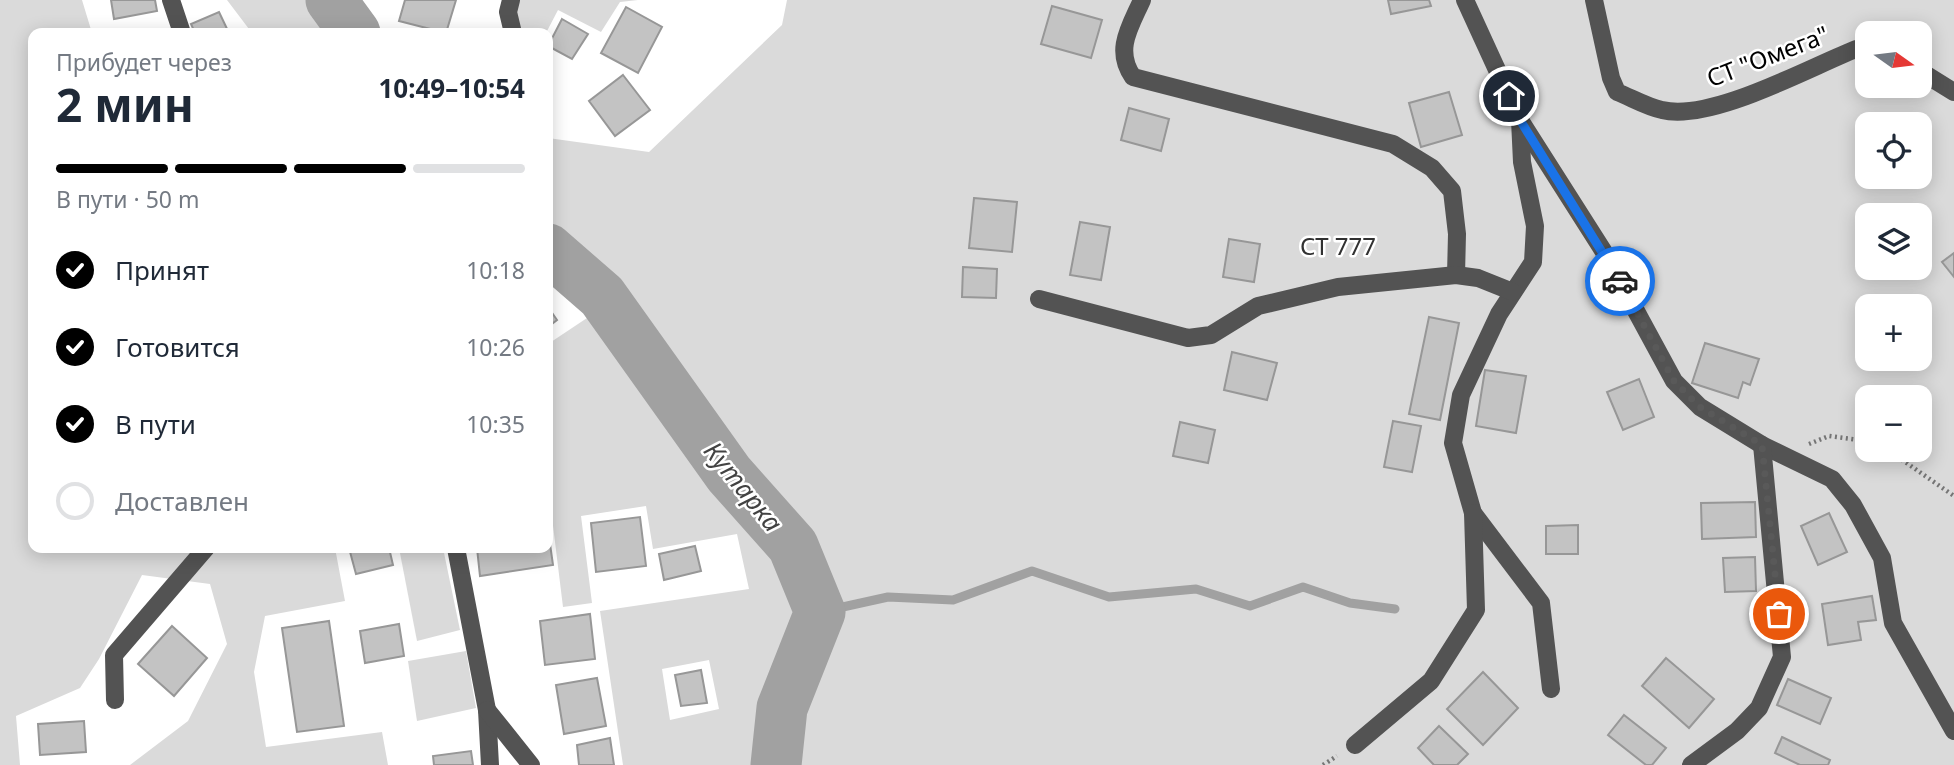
<!DOCTYPE html>
<html lang="ru">
<head>
<meta charset="utf-8">
<style>
	body { margin:0; font-family:"Noto Sans",sans-serif; background:#f6f6f7; color:#1f2937; height:100vh; display:flex; flex-direction:column; font-size:26px; white-space:nowrap }
	* { box-sizing:border-box; margin:0 }
	p { font-size:23px; color:#747a83 }
	.icon { flex:none; width:38px; height:38px; fill:none; stroke:currentColor; stroke-width:2; stroke-linecap:round; stroke-linejoin:round }
	.map { position:relative; flex:1; overflow:hidden }
	.sheet { position:absolute; left:28px; top:28px; width:525px; height:525px; display:flex; flex-direction:column; background:#fff; border-radius:14px; box-shadow:0 4px 18px #0003 }
	.sheet>* { flex:none }
	.needle { width:46px; rotate:104deg }
	.fabs { position:absolute; left:1855px; top:21px; display:grid; gap:14px }
	.fabs a { display:grid; place-items:center; width:77px; height:77px; border-radius:14px; background:#fff; box-shadow:0 4px 18px #0003; font-size:35px }
	.pin { position:absolute; display:grid; place-items:center; width:60px; height:60px; color:#fff; margin:-30px; border:4px solid #fff; border-radius:50%; box-shadow:0 2px 7px #0007 }
	.courier { position:absolute; display:grid; place-items:center; width:70px; height:70px; margin:-35px; border:5px solid #1a73e8; border-radius:50%; background:#fff; color:#222; box-shadow:0 2px 9px #0007 }
	.overview em { font-style:normal; font-weight:700 }
	.overview div { display:flex; flex-direction:column-reverse }
	.overview { display:flex; align-items:center; justify-content:space-between; height:119px; padding:0 28px }
	h1 { font-size:46px; font-weight:700; line-height:52px }
	.bar { display:grid; grid-template-columns:repeat(4,1fr); gap:10px 7px; align-content:center; height:84px; padding:0 28px }
	.bar i { height:9px; border-radius:5px; background:#e0e1e3 }
	.bar .selected { background:#000 }
	.bar p { grid-column:span 4 }
	ol { padding:0 28px; list-style:none }
	li { display:flex; align-items:center; gap:21px; height:77px }
	li p { margin-inline-start:auto }
	li .icon { padding:7px; border-radius:50%; background:#000; color:#fff; stroke-width:4 }
	li:last-child { color:#747a83 }
	li i { width:38px; height:38px; border:4px solid #e0e1e3; border-radius:50% }
	.map>svg:first-child { display:block }
</style>
</head>
<body>
<div class="map">
<svg width="1954" height="765" viewBox="0 0 1954 765">
	<rect width="100%" height="100%" fill="#fff"/>
	<g fill="#dadada" fill-rule="evenodd">
		<path d="M0,0h82l10,33h-59v515h302l10,53 -80,15 -11,56 12,75 116,-15 6,33h-258l58,-44 39,-77 -17,-60 -68,-9 -43,84 -19,29 -64,28 4,49h-20z"/>
		<path d="M227,0h83l5,19 10,14h-73z"/>
		<path d="M518,0h120l-18,2 -19,30 -43,-22 -12,23c-25,0 -36,-6 -28,-33z"/>
		<path d="M787,0h1167v765h-1331l-23,-154 149,-22 -12,-55 -84,15 -7,-43 -65,10 11,87 -29,4 -15,-122v-141l45,-30 -14,-25v-36l-31,-26v-89l101,14 133,-127zM1867,33h53v53h-53zM1867,124h53v53h-53zM1867,215h53v53h-53zM1867,306h53v53h-53zM1867,397h53v53h-53zM709,660l10,49 -49,11 -8,-51z"/>
		<path d="M399,548h44l17,82 -43,11z"/>
		<path d="M466,651l10,57 -59,13 -9,-60z"/>
	</g>
	<g fill="none" stroke-linecap="round" stroke-linejoin="round">
		<path stroke="#a1a1a1" stroke-width="9" d="M820,612l68,-15 65,3 79,-29 77,26 87,-8 54,17 53,-19 47,16 45,6"/>
		<g stroke="#a1a1a1" stroke-width="51">
			<path d="M331,0l24,33"/>
			<path d="M548,249l54,47 127,178 64,72 27,66 -38,96 -6,57"/>
		</g>
	</g>
	<g fill="#c3c3c3" stroke="#979797" stroke-width="2">
		<path d="M111,0h44l2,11 -43,8z"/>
		<path d="M405,0h51l-10,33 -47,-12z"/>
		<path d="M1388,0h41l2,6 -40,8z"/>
		<path d="M1052,6l50,14 -11,38 -50,-14z"/>
		<path d="M626,7l36,20 -24,46 -37,-20z"/>
		<path d="M219,12l10,21h-34l-4,-9z"/>
		<path d="M562,19l26,15 -16,25 -24,-13z"/>
		<path d="M623,75l27,35 -35,26 -26,-35z"/>
		<path d="M1449,92l13,43 -41,12 -12,-44z"/>
		<path d="M1129,108l40,11 -8,32 -40,-11z"/>
		<path d="M974,198l43,4 -5,50 -43,-4z"/>
		<path d="M1080,222l30,5 -9,53 -31,-5z"/>
		<path d="M1229,239l31,5 -6,38 -31,-5z"/>
		<path d="M1954,253v24l-12,-15z"/>
		<path d="M963,267l34,2 -1,29 -34,-1z"/>
		<path d="M548,307l9,13 -9,7z"/>
		<path d="M1429,317l30,6 -19,97 -31,-6z"/>
		<path d="M1705,343l54,16 -9,26 -7,-3 -5,16 -46,-15z"/>
		<path d="M1232,352l45,11 -10,37 -43,-10z"/>
		<path d="M1485,370l41,6 -10,57 -40,-7z"/>
		<path d="M1639,379l15,38 -31,13 -16,-38z"/>
		<path d="M1393,421l28,5 -9,46 -28,-5z"/>
		<path d="M1180,422l35,8 -7,33 -35,-7z"/>
		<path d="M1755,502l1,35 -54,2 -1,-36z"/>
		<path d="M1829,513l18,39 -29,13 -17,-39z"/>
		<path d="M640,517l6,49 -50,6 -5,-49z"/>
		<path d="M1578,525v29h-32v-28z"/>
		<path d="M548,530l5,35 -73,11 -3,-28h71z"/>
		<path d="M695,546l6,25 -37,9 -5,-26z"/>
		<path d="M349,548h40l4,17 -37,9z"/>
		<path d="M1755,557l1,34 -31,1 -2,-34z"/>
		<path d="M1872,596l4,24 -18,2 3,18 -33,5 -6,-41z"/>
		<path d="M590,614l5,45 -50,6 -5,-44z"/>
		<path d="M329,621l15,105 -47,6 -15,-104z"/>
		<path d="M399,624l5,32 -39,7 -5,-32z"/>
		<path d="M172,626l35,32 -33,38 -36,-32z"/>
		<path d="M1666,658l48,41 -25,29 -47,-42z"/>
		<path d="M701,670l6,33 -26,3 -6,-31z"/>
		<path d="M1483,672l35,36 -35,37 -36,-36z"/>
		<path d="M597,678l9,48 -42,8 -8,-49z"/>
		<path d="M1788,679l43,19 -11,26 -43,-19z"/>
		<path d="M1624,715l42,33 -14,17h-6l-38,-30z"/>
		<path d="M84,721l2,31 -46,3 -2,-31z"/>
		<path d="M1439,726l29,28 -11,11h-23l-16,-17z"/>
		<path d="M1782,737l48,23 -2,5h-28l-25,-12z"/>
		<path d="M610,738l4,27h-35l-2,-20z"/>
		<path d="M471,751l2,14h-39l-1,-9z"/>
	</g>
	<g fill="none" stroke-linecap="round" stroke-linejoin="round">
		<g stroke="#757575" stroke-width="4.5" stroke-dasharray="2 3.5" stroke-linecap="butt">
			<path d="M1809,444l20,-8 38,5"/>
			<path d="M1888,450l66,46"/>
			<path d="M1323,765l14,-9"/>
		</g>
		<g stroke="#535353" stroke-width="18">
			<path d="M171,0l11,33"/>
			<path d="M511,0l-3,12 5,21"/>
			<path d="M1142,0c-12,27 -28,50 -9,77l260,67 39,24 20,23 5,43 -1,41"/>
			<path d="M1465,0l55,120 84,132 70,129 26,26 62,38 70,34 21,26 29,53 11,65 61,108"/>
			<path d="M1594,0l17,78 6,14c15,6 30,15 45,18 49,12 146,-42 194,-61l11,1"/>
			<path d="M1920,71l34,21"/>
			<path d="M1520,120l2,42 13,64 -2,36 -34,52 -38,81 -8,48 20,70 68,90 10,86"/>
			<path d="M1039,299l149,39 23,-3 47,-29 80,-19 118,-12 22,3 35,14"/>
			<path d="M456,548l31,162 3,55"/>
			<path d="M115,700l-1,-45 92,-107"/>
			<path d="M487,710l44,55"/>
			<path d="M1355,745l76,-64 45,-71 -3,-97"/>
			<path d="M1691,765l46,-34 22,-23 23,-51 -20,-212"/>
		</g>
	</g>
	<g fill="none" stroke-linecap="round" stroke-linejoin="round">
		<path stroke="#595959" stroke-width="7" stroke-dasharray="0 12.6" d="M1620,281l54,100 26,26 62,38 17,169"/>
		<path stroke="#1a73e8" stroke-width="9" d="M1509,96l11,24 100,161"/>
	</g>
	<g text-anchor="middle" stroke-width="5" stroke-linejoin="round" paint-order="stroke">
		<g font-size="24" fill="#000" stroke="#fff">
			<text transform="translate(1768 57) rotate(-21)" y="8">СТ "Омега"</text>
		</g>
		<g font-size="24" fill="#313131" stroke="#fff">
			<text x="1338" y="255">СТ 777</text>
		</g>
		<g font-size="26" font-style="italic" fill="#424242" stroke="#fff">
			<text transform="translate(743 487) rotate(51)" y="9">Кутарка</text>
		</g>
	</g>
</svg>
<div class="fabs">
<a><svg class="needle" viewBox="-14 -14 28 28"><path d="M0-13l5 13h-10z" fill="#e53935"/><path d="M0 13l5-13h-10z" fill="#747a83"/></svg></a>
<a><svg class="icon" aria-label="locate" viewBox="0 0 24 24"><circle cx="12" cy="12" r="6"/><path d="M12 2v4M12 18v4M2 12h4M18 12h4"/></svg></a>
<a><svg class="icon" aria-label="layers" viewBox="0 0 24 24"><path d="M12 4l9 5-9 5-9-5zM3 14l9 5 9-5"/></svg></a>
<a>+</a>
<a>−</a>
</div>
<div class="pin" style="left:1779px;top:614px;background:#ea580c"><svg class="icon" aria-label="bag" viewBox="0 0 24 24"><path d="M5 8h14l-1 12H6zM9 8a3 3 0 0 1 6 0"/></svg></div>
<div class="pin" style="left:1509px;top:96px;background:#1f2937"><svg class="icon" aria-label="home" viewBox="0 0 24 24"><path d="M3 11l9-7 9 7M6 9v11h12V9"/></svg></div>
<div class="courier" style="left:1620px;top:281px"><svg class="icon" aria-label="car" viewBox="0 0 24 24"><path d="M5 17H2v-5l4-1 3-4h7l3 4 3 1v5h-3M9 17h6M6 11h13"/><circle cx="7" cy="17" r="2"/><circle cx="17" cy="17" r="2"/></svg></div>
<section class="sheet">
<div class="overview"><div><h1>2 мин</h1><p>Прибудет через</p></div><em>10:49–10:54</em></div>
<div class="bar"><i class="selected"></i><i class="selected"></i><i class="selected"></i><i></i><p>В пути · 50 m</p></div>
<ol>
<li><svg class="icon" aria-label="check" viewBox="0 0 24 24"><path d="M5 12l5 5 9-10"/></svg>Принят<p>10:18</p></li>
<li><svg class="icon" aria-label="check" viewBox="0 0 24 24"><path d="M5 12l5 5 9-10"/></svg>Готовится<p>10:26</p></li>
<li><svg class="icon" aria-label="check" viewBox="0 0 24 24"><path d="M5 12l5 5 9-10"/></svg>В пути<p>10:35</p></li>
<li><i></i>Доставлен</li>
</ol>
</section>
</div>
</body>
</html>
